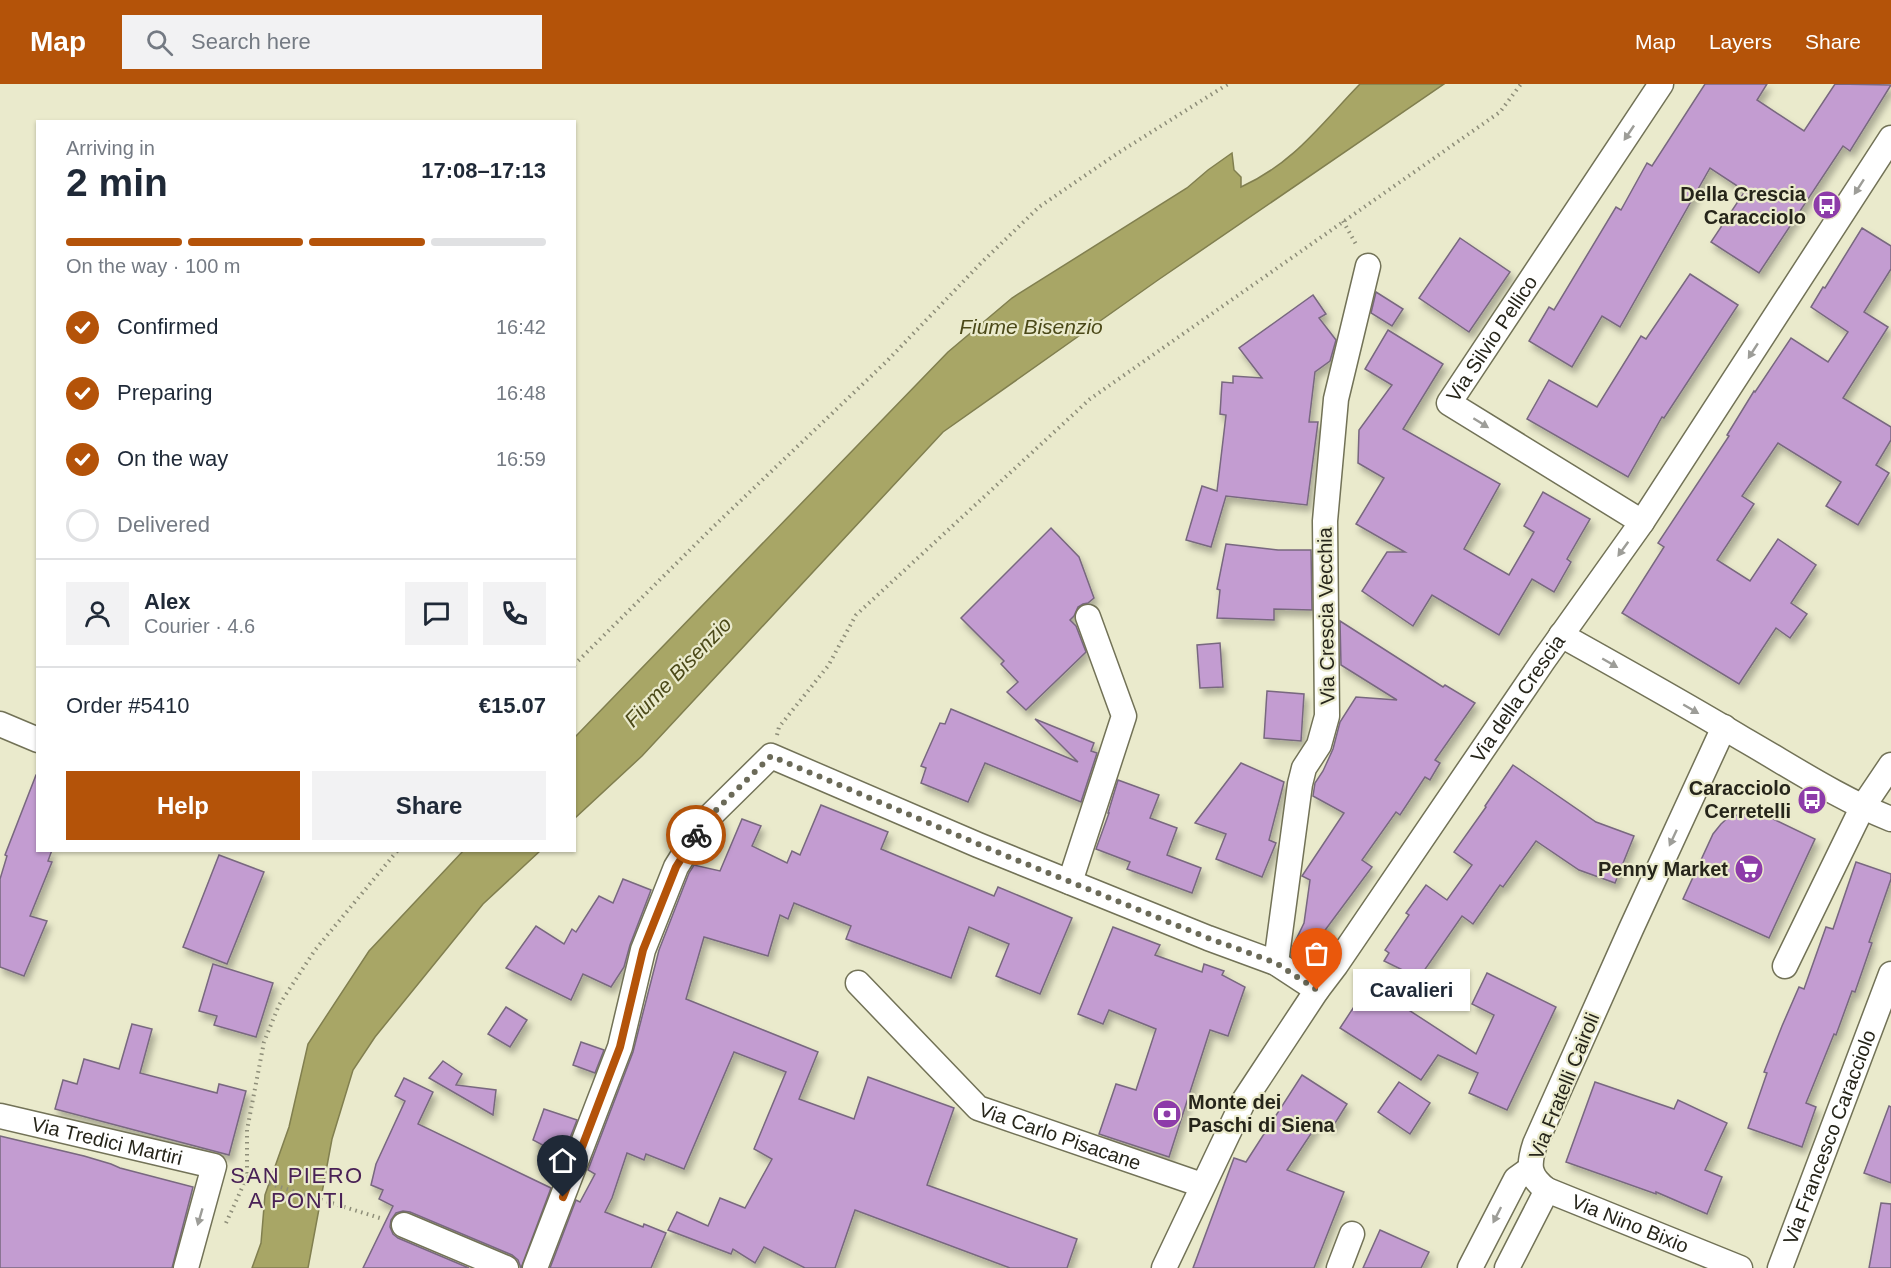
<!DOCTYPE html>
<html lang="en">
<head>
<meta charset="utf-8">
<style>
	body { margin:0; font-family:Arial,sans-serif; background:#f2f2f3; color:#1f2937; height:100vh; display:flex; flex-direction:column; font-size:22px; white-space:nowrap }
	* { box-sizing:border-box; margin:0 }
	p { font-size:20px; color:#747a83 }
	.icon { flex:none; width:33px; height:33px; fill:none; stroke:currentColor; stroke-width:2; stroke-linecap:round; stroke-linejoin:round }
	.map { position:relative; flex:1; overflow:hidden }
	.sheet { position:absolute; left:36px; top:36px; width:540px; height:732px; display:flex; flex-direction:column; background:#fff; border-radius:0px; box-shadow:0 2px 4px #0004 }
	.sheet>* { flex:none }
	.pin { position:absolute; display:grid; place-items:center; width:51px; height:51px; color:#fff; margin:-62px -26px; border-radius:50% 50% 50% 0; rotate:-45deg; box-shadow:0 0 6px #0007 }
	.pin .icon { rotate:45deg }
	.courier { position:absolute; display:grid; place-items:center; width:60px; height:60px; margin:-30px; border:4px solid #b45309; border-radius:50%; background:#fff; color:#222; box-shadow:0 2px 8px #0007 }
	.bubble { position:absolute; height:42px; border-radius:0px; background:#fff; box-shadow:0 2px 4px #0004; font-size:20px; font-weight:700; line-height:42px; text-align:center }
	.overview em { font-style:normal; font-weight:700 }
	.overview div { display:flex; flex-direction:column-reverse }
	.overview { display:flex; align-items:center; justify-content:space-between; height:102px; padding:0 30px }
	h1 { font-size:39px; font-weight:700; line-height:45px }
	.bar { display:grid; grid-template-columns:repeat(4,1fr); gap:9px 6px; align-content:center; height:72px; padding:0 30px }
	.bar i { height:8px; border-radius:4px; background:#e0e1e3 }
	.bar .selected { background:#b45309 }
	.bar p { grid-column:span 4 }
	.line { display:flex; align-items:center; gap:15px; padding:0 30px; border-top:2px solid #e0e1e3 }
	.line div { flex:1 }
	.round { display:grid; place-items:center; flex:none; width:63px; height:63px; border-radius:0px; background:#f2f2f3 }
	ol { padding:0 30px; list-style:none }
	li { display:flex; align-items:center; gap:18px; height:66px }
	li p { margin-inline-start:auto }
	li .icon { padding:6px; border-radius:50%; background:#b45309; color:#fff; stroke-width:4 }
	li:last-child { color:#747a83 }
	li i { width:33px; height:33px; border:3px solid #e0e1e3; border-radius:50% }
	.action { display:flex; gap:12px; margin-top:auto; padding:12px 30px }
	.action a { flex:1; height:69px; border-radius:0px; background:#b45309; color:#fff; font-size:24px; font-weight:700; line-height:69px; text-align:center }
	.action a+a { background:#f2f2f3; color:#1f2937 }
	header { display:flex; align-items:center; gap:36px; box-sizing:border-box; height:84px; padding:0 30px; background:#b45309; color:#fff }
	header strong { font-size:28px }
	nav { display:flex; gap:33px; margin-inline-start:auto; font-size:21px }
	.search { width:420px; height:54px; background:#f2f2f3; display:flex; align-items:center; gap:15px; box-sizing:border-box; padding:0 21px; border-radius:0px; color:#747a83; font-size:22px }
	.map>svg:first-child { display:block }
</style>
</head>
<body>
<header>
<strong>Map</strong>
<div class="search"><svg class="icon" aria-label="search" viewBox="0 0 24 24"><circle cx="10" cy="10" r="6"/><path d="M15 15l6 6"/></svg>Search here</div>
<nav><a>Map</a><a>Layers</a><a>Share</a></nav>
</header>
<div class="map">
<svg width="1891" height="1184" viewBox="0 0 1891 1184">
	<defs>
		<filter id="shadow"><feDropShadow dx="3.5" dy="6" stdDeviation="3" flood-color="#0004"/></filter>
	</defs>
	<rect width="100%" height="100%" fill="#eaeacc"/>
	<g fill="#a8a666" stroke="#817f4f" stroke-width="1.5">
		<path d="M1360,0h84l-286,196 -215,152 -301,324 -67,62v-81l373,-385 64,-54 175,-110 21,-18 24,-17 2,17 7,7v10c53,-24 80,-63 119,-103z"/>
		<path d="M464,766l76,1 -57,53 -108,133 -22,33 -21,69 -24,129h-56l9,-25 4,-48 24,-68 19,-83 61,-93z"/>
	</g>
	<g fill="#c39cd1" stroke="#78687f" stroke-width="1.5" filter="url(#shadow)">
		<path d="M1705,0h62l-10,16 47,31 31,-47 56,1 -41,66 -7,-5 -84,127 -48,-31 34,-51 -35,-23 -90,159 -18,-11 -30,51 -43,-26 20,-34 5,3 62,-103 5,3 26,-47 5,3z"/>
		<path d="M1862,144l29,18v23l-27,43 24,15 -45,71 48,29v13l-15,25 13,8 -31,52 -32,-19 15,-24 -63,-39 -36,53 12,8 -37,56 33,21 28,-42 38,26 -25,38 16,11 -17,24 -14,-10 -37,56 -117,-71 42,-66 -6,-4 71,-107 -2,-1 27,-44 1,1 36,-54 37,24 20,-30 -37,-25 12,-20 2,1z"/>
		<path d="M1460,154l50,34 -41,60 -50,-34z"/>
		<path d="M1690,190l48,31 -74,113 -2,-1 -34,60 -101,-58 22,-39 48,27 44,-71 5,3z"/>
		<path d="M1376,208l27,17 -11,17 -21,-13z"/>
		<path d="M1313,211l13,19 -7,4 17,22 -6,21 -15,11 -6,50h9l-11,83 -81,-9 -15,51 -25,-7 16,-54 15,5 9,-76 -6,-1 2,-32 11,1v-7l29,2 -23,-30z"/>
		<path d="M1388,246l55,34 -40,65 97,55 -36,65 45,26 25,-43 -10,-6 19,-34 47,27 -23,40 4,3 -17,30 -22,-13 -33,56 -67,-40 -19,31 -51,-35 25,-39h18l-49,-28 28,-46 -26,-15 1,-33 33,-45 -27,-16z"/>
		<path d="M1051,444l28,29 15,41 -6,5 -5,1 -5,3 -4,9 -4,4 6,6 10,26 -60,58 -19,-18 11,-10 -17,-18 3,-3 -43,-43z"/>
		<path d="M1226,460l52,6h33l1,60 -38,-1v11l-57,-2 3,-28 -3,-1z"/>
		<path d="M1340,537l103,66 2,-2 30,18 -40,57 5,3 -10,17 -5,-3 -25,38 -4,-3 -34,48 10,7 -49,66 -16,33 -16,-10 2,-10 11,-23 6,-43 -8,-4 42,-63 -31,-17 2,-13 8,-12 10,-22 7,-27 16,-25 41,3 -56,-35z"/>
		<path d="M1220,559l3,44 -23,1 -3,-43z"/>
		<path d="M1267,607l37,3 -3,47 -37,-3z"/>
		<path d="M951,625l127,53 -43,-43 59,24 -3,8 6,2 -16,49 -96,-39 -17,39 -47,-19 5,-15 -5,-2 19,-43 5,1z"/>
		<path d="M1241,679l43,19 -15,58 7,3 -14,34 -46,-18 10,-25 -31,-11z"/>
		<path d="M1513,681l83,57 38,14 -19,47 -36,-13 -43,-29 -33,46 -3,-2 -27,39 -11,-8 -43,62 -35,-17 5,-8 -4,-3 24,-35 -3,-2 20,-28 21,15 25,-35 -18,-13 32,-45 -1,-1z"/>
		<path d="M36,691h2v75h14l-4,11 4,1 -22,54 17,5 -23,55 -24,-9v-88l7,-23 -2,-1z"/>
		<path d="M1118,696l41,15 -9,23 27,10 -10,27 34,13 -9,25 -65,-24 3,-7 -34,-13 13,-36h-1z"/>
		<path d="M821,721l67,27 -7,17 113,47 4,-9 74,31 -32,76 -44,-18 13,-32 -40,-17 -18,51 -105,-39 5,-13 -57,-23 -6,16 -8,-4 -12,41 -64,-19 -18,62 132,53 -19,47 55,20 14,-42 86,31 -27,77 150,54 -10,29h-57l-155,-58 -20,58h-30l-41,-21 -9,16 -22,-14 -2,5 -63,-24 9,-18 31,14 12,-28 25,10 27,-49 -18,-10 32,-77 -52,-20 -50,117 -38,-15 -2,6 -17,-7 -15,45 -7,14 38,15 1,-3 22,9 -15,35h-101l26,-68 4,2 15,-28 -7,-4 45,-118 26,-102 30,-77 5,-8 26,6 22,-52 19,7 -9,20 35,17 5,-12 8,4z"/>
		<path d="M1754,729l13,3 48,23 -46,99 -86,-39 30,-65 8,-10 9,-8z"/>
		<path d="M219,771l45,17 -37,92 -44,-17z"/>
		<path d="M1856,778l35,12v5l-22,63 3,1 -17,49 -3,-1 -16,44 -2,-1 -28,69 10,4 -14,40 -54,-19 19,-55 -3,-1 18,-46 17,-39 5,2 22,-62 7,2z"/>
		<path d="M623,795l28,11 -21,55 -6,22 -13,20 -28,-13 -12,26 -65,-32 30,-42 28,18 8,-15 4,3 23,-36 14,7z"/>
		<path d="M1113,843l47,18 -5,10 47,17 2,-8 20,7 -2,4 23,12 -17,49 -18,-6 -41,127 -70,-23 17,-50 20,6 20,-61 -47,-19 -6,14 -25,-10z"/>
		<path d="M213,880l60,19 -17,54 -42,-12 3,-9 -18,-5z"/>
		<path d="M1487,889l69,34 -49,103 -38,-17 9,-20 -40,-18 -17,25 -81,-52 29,-44 107,70 18,-39 -22,-11z"/>
		<path d="M506,923l21,13 -17,27 -22,-13z"/>
		<path d="M132,940l20,5 -12,44 77,20 2,-9 27,7 -17,64 -174,-46 8,-29 14,4 7,-25 35,10z"/>
		<path d="M581,958l23,8 -9,23 -22,-8z"/>
		<path d="M443,977l19,13 -6,11 40,5 -3,25 -64,-37z"/>
		<path d="M1302,991l45,29 -15,24 -12,-8 -33,50 57,22 -30,76h-121l41,-110 12,4z"/>
		<path d="M404,994l29,14 -15,32 133,64 -30,80 -3,-8 -6,-5 -102,-43 -7,-1 -7,2 -5,7 -1,7 3,7 5,4 71,30h-106l30,-62 -14,-7 4,-9 -12,-5 5,-21 29,-63 -10,-5z"/>
		<path d="M1399,998l31,21 -20,31 -32,-22z"/>
		<path d="M1595,998l79,27 4,-9 49,23 -22,47 17,7 -15,37 -51,-22v2l-90,-32z"/>
		<path d="M1889,1022l2,1v76l-27,-10z"/>
		<path d="M544,1025l33,11 -14,36 -30,-16z"/>
		<path d="M0,1052l84,20 27,8 9,4 73,19 -21,81h-172z"/>
		<path d="M1881,1119l10,1v64h-22z"/>
		<path d="M1380,1146l49,22 -8,16h-58z"/>
	</g>
	<g fill="none" stroke-linecap="round" stroke-linejoin="round">
		<g stroke="#727257" stroke-width="27">
			<g id="street">
				<path id="s1" d="M1642,438l-193,-119 212,-319"/>
				<path d="M1561,551c61,34 122,68 182,104 49,28 95,59 148,80"/>
				<path d="M0,640l38,16"/>
				<path id="s2" d="M1724,643l-93,202 -96,215c-7,21 -7,32 12,46l193,78"/>
				<path d="M1070,798l54,-166 -36,-99"/>
				<path d="M1276,879l24,-179 4,-16 15,-23 8,-29 -2,-195 11,-122 32,-133"/>
				<path d="M1785,882l77,-158 29,-43"/>
				<path id="s3" d="M858,899l120,125 224,77"/>
				<path id="s4" d="M0,1032l214,50 -28,102"/>
				<path d="M404,1141l102,43"/>
				<path d="M535,1184l85,-221 23,-97 33,-83 28,-45 67,-66 207,89 230,93 68,25 41,27"/>
				<path id="s5" d="M1164,1184l79,-166 74,-112 19,-25 207,-304 99,-139 249,-384"/>
				<path d="M1339,1184l13,-34"/>
				<path d="M1470,1184l46,-89 14,-10"/>
				<path d="M1507,1184l40,-78"/>
				<path id="s6" d="M1780,1184l111,-294"/>
			</g>
		</g>
		<g stroke="#8e8e79" stroke-width="4" stroke-dasharray="1.5 4.5" stroke-linecap="butt">
			<path d="M1343,137l14,25"/>
			<path d="M574,581l139,-138 174,-166 94,-98 58,-56 79,-54 110,-69"/>
			<path d="M777,651l2,-8 49,-61 28,-51 234,-216 410,-287 21,-28"/>
			<path d="M235,1089l148,46"/>
			<path d="M226,1139l21,-46v-47l17,-88 15,-37 36,-55 83,-100"/>
		</g>
		<use href="#street" stroke="#fff" stroke-width="24"/>
	</g>
	<defs><path id="oneway-solid" d="M-6-.8H1V-3.2L6.5 0L1 3.2V.8H-6Z" transform="scale(1.5)"/></defs>
	<g fill="#9d9d98">
		<use href="#oneway-solid" transform="translate(1629 49) rotate(124)"/>
		<use href="#oneway-solid" transform="translate(1859 103) rotate(123)"/>
		<use href="#oneway-solid" transform="translate(1753 267) rotate(123)"/>
		<use href="#oneway-solid" transform="translate(1481 339) rotate(32)"/>
		<use href="#oneway-solid" transform="translate(1623 465) rotate(126)"/>
		<use href="#oneway-solid" transform="translate(1610 579) rotate(30)"/>
		<use href="#oneway-solid" transform="translate(1691 625) rotate(30)"/>
		<use href="#oneway-solid" transform="translate(1673 754) rotate(115)"/>
		<use href="#oneway-solid" transform="translate(1497 1131) rotate(117)"/>
		<use href="#oneway-solid" transform="translate(200 1133) rotate(106)"/>
	</g>
	<g fill="none" stroke-linecap="round" stroke-linejoin="round">
		<path stroke="#6b6a58" stroke-width="6" stroke-dasharray="0 10.8" d="M696,751l8,-13 67,-66 226,96 211,86 68,25 41,27"/>
		<path stroke="#b45309" stroke-width="8" d="M563,1113l57,-150 23,-97 33,-83 20,-32"/>
	</g>
	<defs>
		<g id="bus-disc" transform="scale(1.5)"><circle r="9.5" fill="#8d3ba9" stroke="#eaeacc"/><path d="M-5-6H5V4H4V6H2V4H-2V6H-4V4H-5ZM-3.5-4V0h7V-4ZM-3.5 1.2v1.5H-2V1.2ZM2 1.2v1.5H3.5V1.2Z" fill="#fff"/></g>
		<g id="supermarket-disc" transform="scale(1.5)"><circle r="9.5" fill="#8d3ba9" stroke="#eaeacc"/><path d="M-6-5.5h2.5l.6 2H6L4.5 2H-2.5L-4.4-4H-6ZM-1.5 3.2a1.3 1.3 0 1 0 .1 0ZM3 3.2a1.3 1.3 0 1 0 .1 0Z" fill="#fff"/></g>
		<g id="bank-disc" transform="scale(1.5)"><circle r="9.5" fill="#8d3ba9" stroke="#eaeacc"/><path d="M-6-4H6V4H-6ZM0-2.3a2.3 2.3 0 1 0 0 4.6a2.3 2.3 0 1 0 0-4.6Z" fill="#fff"/></g>
	</defs>
	<g fill-rule="evenodd">
		<use href="#bus-disc" x="1827" y="121"/>
		<use href="#bus-disc" x="1812" y="716"/>
		<use href="#supermarket-disc" x="1749" y="785"/>
		<use href="#bank-disc" x="1167" y="1030"/>
	</g>
	<g text-anchor="middle" stroke-width="4.5" stroke-linejoin="round" paint-order="stroke">
		<g font-size="20" font-weight="bold" fill="#26251a" stroke="#eaeacc" text-anchor="end">
			<text x="1806" y="117">Della Crescia<tspan x="1806" dy="23">Caracciolo</tspan></text>
			<text x="1791" y="711">Caracciolo<tspan x="1791" dy="23">Cerretelli</tspan></text>
			<text x="1728" y="792">Penny Market</text>
			<text x="1188" y="1025" text-anchor="start">Monte dei<tspan x="1188" dy="23">Paschi di Siena</tspan></text>
		</g>
		<g font-size="20" fill="#26251a" stroke="#eaeacc">
			<text dy="7" stroke="none"><textPath href="#s1" startOffset="304">Via Silvio Pellico</textPath></text>
			<text transform="translate(1326 532) rotate(-91)" y="7">Via Crescia Vecchia</text>
			<text dy="7" stroke="none"><textPath href="#s5" startOffset="672">Via della Crescia</textPath></text>
			<text transform="translate(1564 1002) rotate(-68)" y="7">Via Fratelli Cairoli</text>
			<text dy="7" stroke="none"><textPath href="#s3" startOffset="260">Via Carlo Pisacane</textPath></text>
			<text dy="7" stroke="none"><textPath href="#s6" startOffset="140">Via Francesco Caracciolo</textPath></text>
			<text dy="7" stroke="none"><textPath href="#s4" startOffset="110">Via Tredici Martiri</textPath></text>
			<text dy="7" stroke="none"><textPath href="#s2" startOffset="600">Via Nino Bixio</textPath></text>
		</g>
		<g font-size="21" font-style="italic" fill="#4b4918" stroke="#eaeacc">
			<text x="1031" y="250">Fiume Bisenzio</text>
			<text transform="translate(678 588) rotate(-46)" y="7">Fiume Bisenzio</text>
		</g>
		<g font-size="22" letter-spacing="1.5" fill="#492156" stroke="#eaeacc">
			<text x="297" y="1099">SAN PIERO<tspan x="297" dy="25">A PONTI</tspan></text>
		</g>
	</g>
</svg>
<div class="pin" style="left:1317px;top:906px;background:#ea580c"><svg class="icon" aria-label="bag" viewBox="0 0 24 24"><path d="M5 8h14l-1 12H6zM9 8a3 3 0 0 1 6 0"/></svg></div>
<div class="pin" style="left:563px;top:1113px;background:#1f2937"><svg class="icon" aria-label="home" viewBox="0 0 24 24"><path d="M3 11l9-7 9 7M6 9v11h12V9"/></svg></div>
<div class="courier" style="left:696px;top:751px"><svg class="icon" aria-label="bike" viewBox="0 0 24 24"><circle cx="6" cy="16" r="4"/><circle cx="18" cy="16" r="4"/><path d="M6 16l4-8h5l3 8M10 8l3 8H6M13 5h3"/></svg></div>
<div class="bubble" style="left:1353px;top:885px;width:117px">Cavalieri</div>
<section class="sheet">
<div class="overview"><div><h1>2 min</h1><p>Arriving in</p></div><em>17:08–17:13</em></div>
<div class="bar"><i class="selected"></i><i class="selected"></i><i class="selected"></i><i></i><p>On the way · 100 m</p></div>
<ol>
<li><svg class="icon" aria-label="check" viewBox="0 0 24 24"><path d="M5 12l5 5 9-10"/></svg>Confirmed<p>16:42</p></li>
<li><svg class="icon" aria-label="check" viewBox="0 0 24 24"><path d="M5 12l5 5 9-10"/></svg>Preparing<p>16:48</p></li>
<li><svg class="icon" aria-label="check" viewBox="0 0 24 24"><path d="M5 12l5 5 9-10"/></svg>On the way<p>16:59</p></li>
<li><i></i>Delivered</li>
</ol>
<div class="line" style="height:108px"><a class="round"><svg class="icon" aria-label="person" viewBox="0 0 24 24"><circle cx="12" cy="8" r="4"/><path d="M4 21q1-7 8-7t8 7"/></svg></a><div><b>Alex</b><p>Courier · 4.6</p></div><a class="round"><svg class="icon" aria-label="chat" viewBox="0 0 24 24"><path d="M4 5h16v11H9l-5 4z"/></svg></a><a class="round"><svg class="icon" aria-label="phone" viewBox="0 0 24 24"><path d="M5 4h4l2 5-3 2q2 4 5 5l2-3 5 2v4C11 20 4 13 5 4z"/></svg></a></div>
<div class="line" style="height:78px"><div>Order #5410</div><b>€15.07</b></div>
<div class="action"><a>Help</a><a>Share</a></div>
</section>
</div>
</body>
</html>
